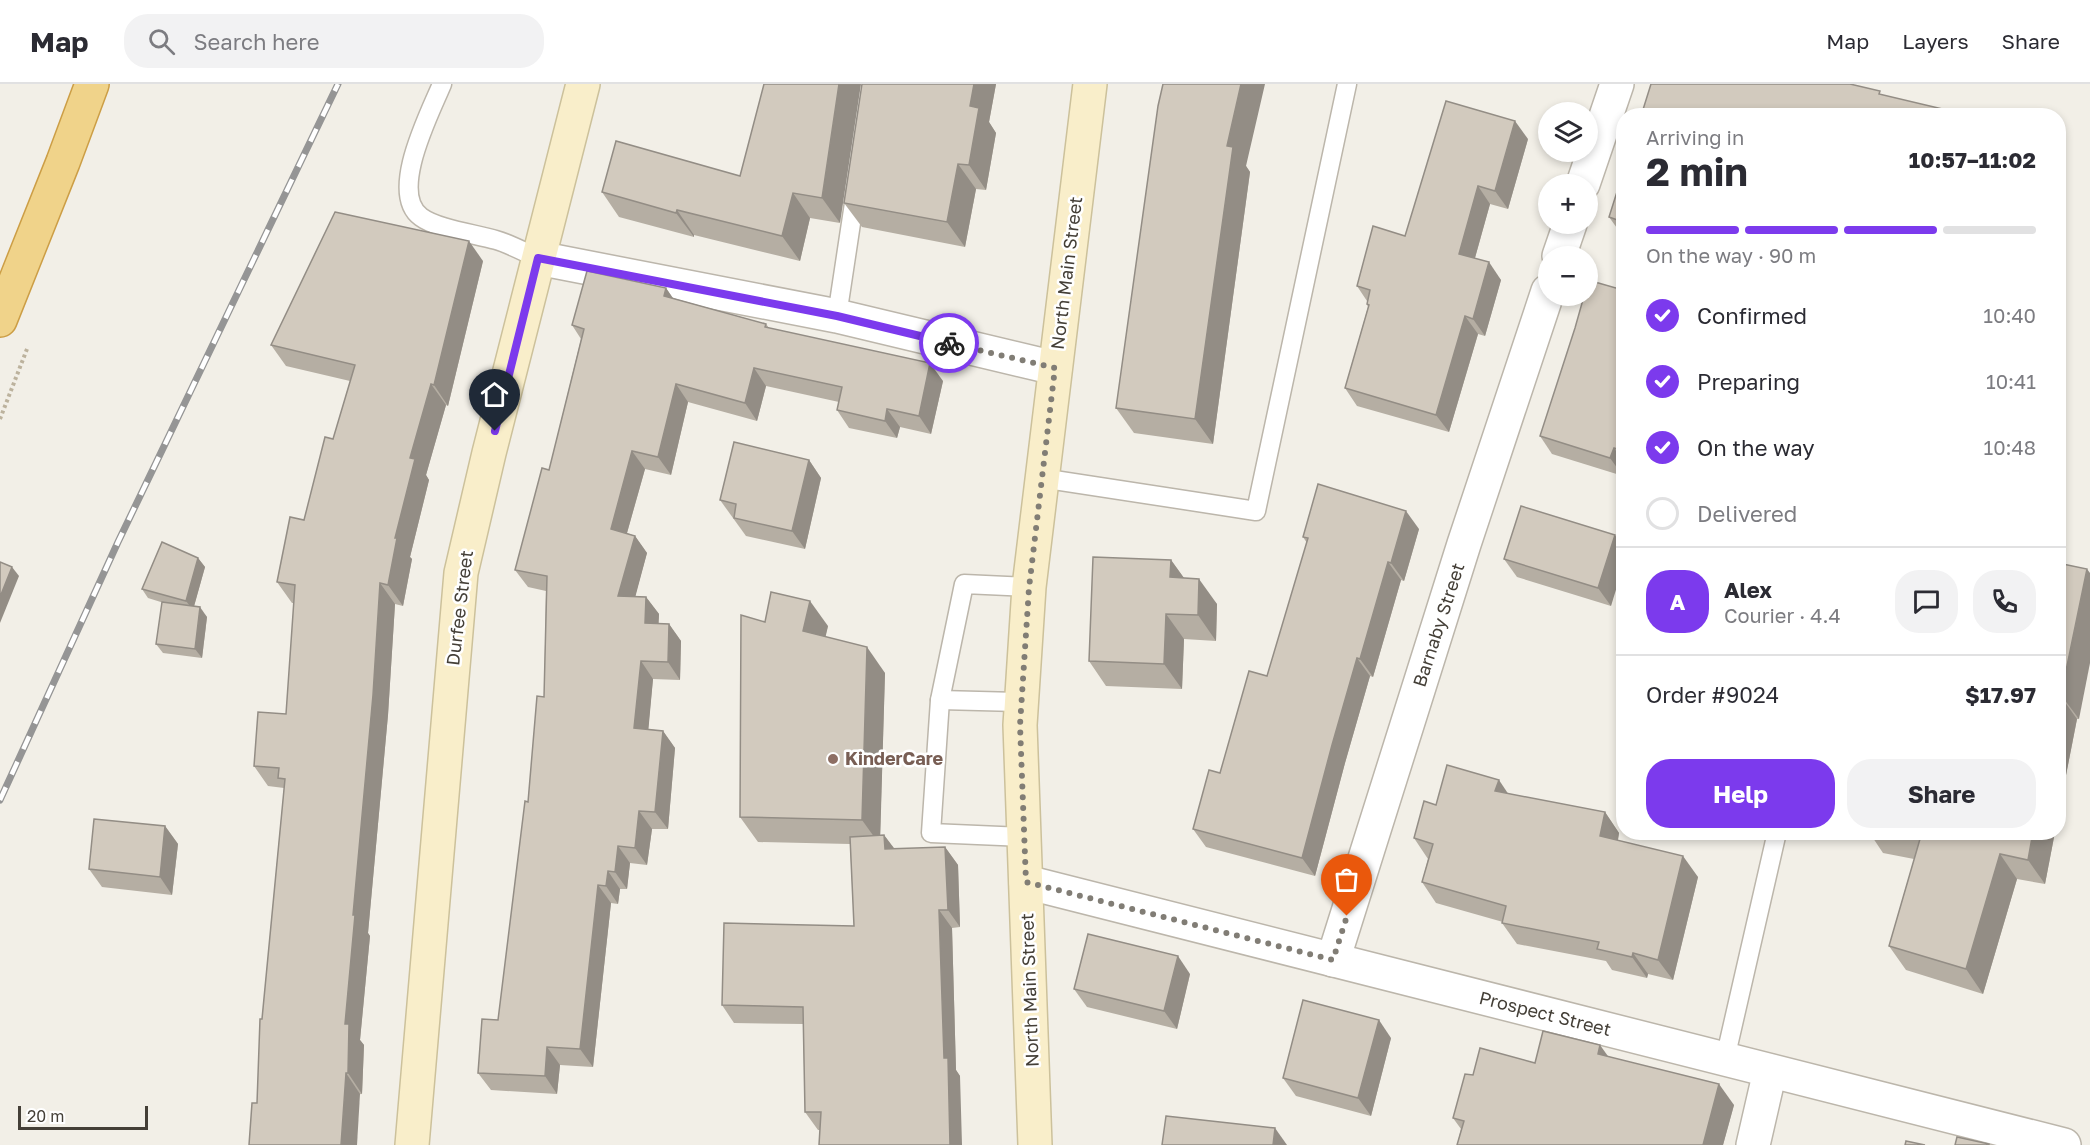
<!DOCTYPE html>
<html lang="en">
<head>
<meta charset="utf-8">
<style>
	body { margin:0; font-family:"Golos Text",sans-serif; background:#f2f2f3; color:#2b2b33; height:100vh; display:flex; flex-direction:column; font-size:22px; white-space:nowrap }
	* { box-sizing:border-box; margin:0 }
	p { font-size:20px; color:#7c7c81 }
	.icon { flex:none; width:33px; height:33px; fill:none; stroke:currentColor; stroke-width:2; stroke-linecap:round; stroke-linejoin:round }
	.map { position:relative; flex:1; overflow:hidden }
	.side { position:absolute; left:1616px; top:24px; width:450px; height:732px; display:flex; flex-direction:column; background:#fff; border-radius:24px; box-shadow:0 3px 9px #0003 }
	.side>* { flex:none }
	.buttons { position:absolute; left:1538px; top:18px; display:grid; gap:12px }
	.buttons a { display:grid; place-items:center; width:60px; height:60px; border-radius:50%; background:#fff; box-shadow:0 3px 9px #0003; font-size:30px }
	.scale { position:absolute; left:18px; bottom:15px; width:130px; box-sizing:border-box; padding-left:6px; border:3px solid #443f37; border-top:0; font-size:16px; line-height:21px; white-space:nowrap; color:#443f37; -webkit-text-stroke:4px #fff; paint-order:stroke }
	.pin { position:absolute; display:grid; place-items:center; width:51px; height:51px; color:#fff; margin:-62px -26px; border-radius:50% 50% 50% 0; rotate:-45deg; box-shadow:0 0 6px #0007 }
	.pin .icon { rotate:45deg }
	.courier { position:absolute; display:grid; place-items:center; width:60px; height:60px; margin:-30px; border:4px solid #7c3aed; border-radius:50%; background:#fff; color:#222; box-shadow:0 2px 8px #0007 }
	.overview em { font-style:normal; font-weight:700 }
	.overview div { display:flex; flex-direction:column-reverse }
	.overview { display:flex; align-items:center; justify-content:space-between; height:102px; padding:0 30px }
	h1 { font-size:39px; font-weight:700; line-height:45px }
	.bar { display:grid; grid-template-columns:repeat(4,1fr); gap:9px 6px; align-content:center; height:72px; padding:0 30px }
	.bar i { height:8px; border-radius:4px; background:#e1e1e2 }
	.bar .current { background:#7c3aed }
	.bar p { grid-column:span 4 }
	.line { display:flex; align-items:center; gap:15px; padding:0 30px; border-top:2px solid #e1e1e2 }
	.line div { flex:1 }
	.round { display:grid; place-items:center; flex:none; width:63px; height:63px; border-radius:24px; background:#f2f2f3 }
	ol { padding:0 30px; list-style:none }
	li { display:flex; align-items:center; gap:18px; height:66px }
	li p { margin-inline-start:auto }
	li .icon { padding:6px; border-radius:50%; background:#7c3aed; color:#fff; stroke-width:4 }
	li:last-child { color:#7c7c81 }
	li i { width:33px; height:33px; border:3px solid #e1e1e2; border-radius:50% }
	.button { display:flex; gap:12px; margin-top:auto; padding:12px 30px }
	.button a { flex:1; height:69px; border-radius:24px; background:#7c3aed; color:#fff; font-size:24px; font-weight:700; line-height:69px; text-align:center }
	.button a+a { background:#f2f2f3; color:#2b2b33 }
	header { display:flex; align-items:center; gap:36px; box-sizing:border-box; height:84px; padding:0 30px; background:#fff; border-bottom:2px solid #e1e1e2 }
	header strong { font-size:28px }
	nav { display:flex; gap:33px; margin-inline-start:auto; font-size:21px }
	.search { width:420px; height:54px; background:#f2f2f3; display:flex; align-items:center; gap:15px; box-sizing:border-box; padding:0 21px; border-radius:24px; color:#7c7c81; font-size:22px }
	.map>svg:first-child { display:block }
</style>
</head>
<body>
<header>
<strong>Map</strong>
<div class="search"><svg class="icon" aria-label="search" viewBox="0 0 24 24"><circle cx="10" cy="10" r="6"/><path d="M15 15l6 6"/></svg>Search here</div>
<nav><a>Map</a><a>Layers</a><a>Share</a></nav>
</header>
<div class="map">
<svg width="2090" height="1061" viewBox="0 0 2090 1061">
	<rect width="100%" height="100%" fill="#f2efe7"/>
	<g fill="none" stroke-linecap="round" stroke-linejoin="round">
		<g stroke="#bcb6ab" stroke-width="21">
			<g id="service">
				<path d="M442,0c-12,29 -54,109 -21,133 16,12 55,17 75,23 14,4 28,12 42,18"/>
				<path d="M837,232l19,-126"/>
				<path d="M1041,394l215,33 91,-427"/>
				<path d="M940,616l82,2"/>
				<path d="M1024,753l-93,-4 9,-133 24,-116 65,3"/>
				<path d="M1725,975l52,-227"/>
			</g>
		</g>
		<g stroke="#bcb6ab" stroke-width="36">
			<g id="minor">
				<path d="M1583,100l34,-100"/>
				<path d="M1559,172l11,-32"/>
				<path d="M538,174l299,58 218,52"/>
				<path d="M1026,798l1038,263"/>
				<path d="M1333,876l131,-416 84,-253"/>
				<path d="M1753,1061l17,-74"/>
			</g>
		</g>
		<g stroke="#ccc19b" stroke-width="36">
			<g id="secondary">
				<path d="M412,1061l49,-572 28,-120 94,-369"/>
				<path d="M1035,1061l-15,-420 9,-138 61,-503"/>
			</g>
		</g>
		<g stroke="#cc9e46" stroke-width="36">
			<path id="trunk" d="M0,236l63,-158 29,-78"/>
		</g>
		<path stroke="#bcb29d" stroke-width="4" stroke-dasharray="3 3" stroke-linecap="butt" d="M0,335l27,-70"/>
		<use href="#service" stroke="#fff" stroke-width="18"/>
		<use href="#minor" stroke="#fff" stroke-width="33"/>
		<use href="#secondary" stroke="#f9eeca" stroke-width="33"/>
		<use href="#trunk" stroke="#f0d38a" stroke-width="33"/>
		<g stroke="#959595" stroke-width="7">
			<path id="rail" d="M0,716l118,-258 220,-458"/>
		</g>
		<use href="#rail" stroke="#fff" stroke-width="4.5" stroke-dasharray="14" stroke-linecap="butt"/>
	</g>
	<g fill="#b5aea3">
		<path d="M764,0l76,139 -30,-5 -10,43 -106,-26v2l-75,-20 -17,-25 138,-16z"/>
		<path d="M862,0h134l-7,38 7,11 -10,57 -10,-1 -11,58 -103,-20 -18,-24z"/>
		<path d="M1528,55l-20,70 -18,-5 -15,54 26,22 -16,56 -7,-2 -29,98 -92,-26 -12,-18 23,-81 -1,-3v-3l-10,-15z"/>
		<path d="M1246,82l4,6 -37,272 -79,-11 -18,-25z"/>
		<path d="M1623,89v63l-1,-1 -13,-18z"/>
		<path d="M483,177l-35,145 -2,-1 -20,70 3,5 -19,77 2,2 -9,47 -8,-2 -7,111 -20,218 2,3 -10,104 4,5 -2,49 -105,9 5,-84 22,-231 -16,-2 -14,-20 32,-52 8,-111h-2l-15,-21 27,-62 29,-81 17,-58 -64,-15 -15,-21z"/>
		<path d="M666,204l7,10 93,26 3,4 174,53 -12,53 -31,-7 -3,11 -48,-10 -12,-18 2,-8 -73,-16 -9,35 -69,-19 -17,73 -26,-6 -18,64 8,3 12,17 -12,43 11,1 13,17 -1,9 11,1 12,17 -1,39 -27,-1 -5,50 15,2 12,17 -7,81h-16l-5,36 -17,-2 -3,26h-7l-2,15 -7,-1 -18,164 -33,-2 -3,29 -66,-4 -13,-17 20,-53 46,-323 2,-106 -18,-4 -13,-17 34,-100 32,-131 -9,-14z"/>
		<path d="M1623,206v186l-71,-22 -12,-18z"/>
		<path d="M809,376l12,18 -16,71 -59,-13 -26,-36z"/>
		<path d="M1419,445l-15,52 -3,-1 -28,97 -3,-1 -25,87 -30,113 -109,-29 -13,-18 74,-153 40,-133 -4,-6z"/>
		<path d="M1615,451l-4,71 -94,-29 -13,-18z"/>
		<path d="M198,474l7,9 -11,39 13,11 -5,41 -39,-5 -7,-9 8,-41 -16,-5 -6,-9z"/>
		<path d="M1171,476l13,18 33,26 -1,37 -32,-2 -2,50 -76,-3 -17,-25z"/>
		<path d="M2058,479l21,156h-2l-19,97z"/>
		<path d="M765,538l63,4 -3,11 60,36 -5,162h4l10,14 51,-2 13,18 2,62 -8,1 4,142 4,6 -140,54h-2l-13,-18 -2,-88 -69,-1 -12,-18 132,-79 -4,-82 -92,-2 -18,-25z"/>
		<path d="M1508,710l97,18 14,21 -1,7 80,37 -25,103 -25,-6 -1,4 -35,-8 -6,-9 -89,-17 -15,-21 1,-1 -67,-19 -14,-21 6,-23 -14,-21 22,-33z"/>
		<path d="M165,742l13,18 -6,51 -70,-8 -13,-18z"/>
		<path d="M1869,748h186l-10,52 -28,-5 -34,115 -77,-24 -17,-24 25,-87 -31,-6z"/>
		<path d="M1190,890l-13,55 -90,-22 -13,-18z"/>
		<path d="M1391,954l-20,78 -75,-20 -13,-18z"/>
		<path d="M1608,972l126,49 -11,40h-266l4,-16 -8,-11 20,-43 62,-12z"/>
	</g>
	<g fill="#938d85">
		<path d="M839,0h22l-21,139 -18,-25z"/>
		<path d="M974,0h22l-7,38 7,11 -10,57 -17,-25 1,-59z"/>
		<path d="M1241,0h24l-19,82 4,6 -37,272 -18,-25 32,-273z"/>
		<path d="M1515,37l13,18 -20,70 -13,-18z"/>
		<path d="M958,80l18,25 -11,58 -18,-25z"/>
		<path d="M1478,102l12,18 -19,68 -12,-18z"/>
		<path d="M793,109l17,25 -10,43 -18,-25z"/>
		<path d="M677,126l17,25v2l-18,-24z"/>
		<path d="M469,157l14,20 -35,145 -14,-21z"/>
		<path d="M1489,178l12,18 -16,56 -12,-17z"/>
		<path d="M666,204l12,18 -14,-10z"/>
		<path d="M1465,232l13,18 -29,98 -13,-17z"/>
		<path d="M930,279l13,18 -12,53 -12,-18z"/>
		<path d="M754,284l12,18 -9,35 -12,-18z"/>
		<path d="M431,300l15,21 -20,70 3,5 -19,77 2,2 -9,47 -15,-21 7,-47 15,-80z"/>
		<path d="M676,300l12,18 -17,73 -13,-18z"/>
		<path d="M887,325l13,18 -3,11 -12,-17z"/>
		<path d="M1614,364l9,13v15l-13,-18z"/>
		<path d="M632,367l13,18 -22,78 -12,-18z"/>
		<path d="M809,376l12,18 -16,71 -13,-18z"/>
		<path d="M1406,427l13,18 -15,52 -13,-18z"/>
		<path d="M1615,451l8,12v20l-12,39 -13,-18z"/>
		<path d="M635,452l12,17 -16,60 -13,-17z"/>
		<path d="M198,474l7,9 -12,43 -7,-9z"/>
		<path d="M1171,476l18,25 -19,-8z"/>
		<path d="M1388,478l13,18 -28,97 -13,-18z"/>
		<path d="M12,483l7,9 -19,47v-26z"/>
		<path d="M2087,485l3,4v90l-11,56 -18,-24z"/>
		<path d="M1199,495l18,25 -1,37 -18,-26z"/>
		<path d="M380,499l15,21 -7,111 -20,218 2,3 -10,104 4,5 -2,49 -14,-21 -3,-49 8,-109z"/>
		<path d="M646,513l13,17 -1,27 -13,-18z"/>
		<path d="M810,517l18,25 -7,31 -18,-26z"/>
		<path d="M200,523l7,10 -5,41 -7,-9z"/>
		<path d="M1166,530l18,25 -2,50 -18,-25z"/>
		<path d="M669,540l12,17 -1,39 -12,-18z"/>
		<path d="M867,563l18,26 -5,172 -18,-25z"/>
		<path d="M1357,574l13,18 -25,87 -30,113 -13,-18 30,-113z"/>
		<path d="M641,577l12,18 -6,66 -13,-17z"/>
		<path d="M2059,610l18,25 -19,97v-114z"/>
		<path d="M663,647l12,17 -7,81 -13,-17z"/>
		<path d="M1499,696l14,21 -18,-10z"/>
		<path d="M639,727l13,18 -5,36 -12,-17z"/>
		<path d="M1605,728l14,21 -4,24 -15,-21z"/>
		<path d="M165,742l13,18 -6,51 -12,-18z"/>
		<path d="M2033,748h22l-10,52 -17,-24z"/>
		<path d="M884,751l13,17 -12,-3z"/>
		<path d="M618,762l12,17 -3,26 -12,-17z"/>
		<path d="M945,763l13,18 2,62 -12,-17z"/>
		<path d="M2000,770l17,25 -34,115 -17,-25z"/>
		<path d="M1683,772l15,21 -25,103 -15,-20z"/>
		<path d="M608,787l12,18 -2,15 -12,-18z"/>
		<path d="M598,801l13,18 -18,164 -13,-18z"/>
		<path d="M939,826l13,18 4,142 4,6 2,69h-12l-6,-87z"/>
		<path d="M1633,869l15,21 -1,4 -15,-21z"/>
		<path d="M1178,872l12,18 -13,55 -13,-18z"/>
		<path d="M1379,936l12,18 -20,78 -13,-18z"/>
		<path d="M1600,961l15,21 -17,-12z"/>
		<path d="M547,963l13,18 -3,29 -12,-18z"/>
		<path d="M346,989l14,21 -3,51h-16z"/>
		<path d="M1719,1000l15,21 -11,40h-20z"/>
		<path d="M1275,1044l12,17h-14z"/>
	</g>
	<g fill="#d2cabe" stroke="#938d85" stroke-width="1.5">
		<path d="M764,0h75l-17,114 -29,-5 -11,43 -105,-26 -1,3 -74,-21 14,-51 124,35z"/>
		<path d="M862,0h112l-4,22 9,2 -10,57 -11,-1 -11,58 -103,-19z"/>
		<path d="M1163,0h78l-14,62 6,1 -38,272 -79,-11 42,-302z"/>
		<path d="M1651,0h199l30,7 -1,3 93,22h-331z"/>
		<path d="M1446,17l69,20 -20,70 -17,-5 -19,68 30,8 -16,57 -8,-3 -29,99 -91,-27 24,-83 -2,-1 3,-14 -13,-4 16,-60 32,10z"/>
		<path d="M1623,89v49l-14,-5z"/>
		<path d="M335,128l134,29 -35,144 -3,-1 -21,74 5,1 -20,79h2l-9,47 -8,-2 -7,112 -20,220h2l-10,109h4l-1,49h-2l-5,72h-92l3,-42h5l3,-84h2l23,-240 -7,-1 1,-10 -25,-2 4,-54 28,2 9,-129 -18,-3 13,-65 14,3 21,-83 8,2 22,-74 -84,-20z"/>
		<path d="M587,187l79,17 -2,8 102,28 -1,3 165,36 -11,53 -32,-7 -2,12 -48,-11 5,-23 -88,-19 -9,35 -69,-19 -18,73 -26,-6 -21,78 24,7 -17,60 28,1 -1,26 24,1 -1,38 -27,-1 -7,67 29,3 -8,81 -16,-1 -4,37 -17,-2 -3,26 -7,-1 -2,15 -8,-1 -18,164 -33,-2 -2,29 -67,-3 4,-54 16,1 27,-219 3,1 9,-106 7,1 3,-121 -32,-6 27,-102 7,2 35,-141 -12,-4z"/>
		<path d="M1588,196l35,10v161l-9,-3 -4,10 -70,-22 35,-108 9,-32h3z"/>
		<path d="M734,358l75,18 -17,71 -58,-13 2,-14 -16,-4z"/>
		<path d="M1318,400l88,27 -15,52 -3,-1 -28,97 -3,-1 -25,87 -30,113 -109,-29 16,-59 11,3 29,-102 18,5 41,-138 -5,-1z"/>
		<path d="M1521,422l94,29 -17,53 -94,-29z"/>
		<path d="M162,458l36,16 -12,43 -44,-12z"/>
		<path d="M1093,473l78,3 -1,17 29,2 -1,36 -32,-1 -2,50 -75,-3z"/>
		<path d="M0,478l12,5 -12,30z"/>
		<path d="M2058,479l29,6 -26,126 -2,-1 -1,8z"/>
		<path d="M771,508l39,9 -7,30 64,16 -5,173 -122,-3 1,-202 24,7z"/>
		<path d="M162,518l38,5 -5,42 -39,-5z"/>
		<path d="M1447,681l52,15 -4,11 110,21 -5,24 83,20 -25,104 -25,-7 -1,4 -35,-8 2,-7 -97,-19 4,-17 -84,-24 11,-38 -19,-6 10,-37 12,4z"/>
		<path d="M94,735l71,7 -5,51 -71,-8z"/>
		<path d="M1887,748h146l-5,28 -28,-6 -34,115 -77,-23 31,-107z"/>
		<path d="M884,751l1,14 60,-2 3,63h-9l5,148h4l2,87h-131l2,-33h-16l-2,-105 -81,-2 2,-82 130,3 -4,-89z"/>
		<path d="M1088,850l90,22 -14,55 -90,-22z"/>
		<path d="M1303,916l76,20 -21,78 -75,-20z"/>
		<path d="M1543,947l57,14 -2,9 121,30 -16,61h-246l7,-24 -11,-3 12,-44 8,1 7,-27 55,15z"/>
		<path d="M1166,1032l109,12 -2,17h-111z"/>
		<path d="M1957,1053l32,7v1h-34z"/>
		<path d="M1906,1057l19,4h-20z"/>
	</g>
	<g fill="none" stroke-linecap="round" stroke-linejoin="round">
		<path stroke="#817d75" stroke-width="6" stroke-dasharray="0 10.8" d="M949,259l106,25 -26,220 -9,137 6,157 307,78 14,-44"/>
		<path stroke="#7c3aed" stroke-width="8" d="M495,347l43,-173 299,58 112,27"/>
	</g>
	<circle fill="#8d6e63" stroke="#fff" stroke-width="2" cx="833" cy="675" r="6"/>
	<g text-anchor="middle" stroke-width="5" stroke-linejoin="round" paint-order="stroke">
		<g font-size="18" fill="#443f37" stroke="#fff">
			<text transform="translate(1067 189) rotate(-83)" y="6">North Main Street</text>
			<text transform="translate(460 524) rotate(-83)" y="6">Durfee Street</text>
			<text transform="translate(1439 541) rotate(-72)" y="6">Barnaby Street</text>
			<text transform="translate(1030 906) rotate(-92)" y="6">North Main Street</text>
			<text transform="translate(1545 930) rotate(14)" y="6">Prospect Street</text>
		</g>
		<g font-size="18" font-weight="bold" fill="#785e54" stroke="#fff" text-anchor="start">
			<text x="845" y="681">KinderCare</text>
		</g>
	</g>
</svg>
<div class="buttons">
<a><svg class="icon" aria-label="layers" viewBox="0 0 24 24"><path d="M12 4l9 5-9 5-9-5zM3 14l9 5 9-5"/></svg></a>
<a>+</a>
<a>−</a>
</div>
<div class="scale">20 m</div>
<div class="pin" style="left:1347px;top:832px;background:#ea580c"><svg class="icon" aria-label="bag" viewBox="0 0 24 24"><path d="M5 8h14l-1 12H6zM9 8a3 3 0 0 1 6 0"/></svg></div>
<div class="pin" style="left:495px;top:347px;background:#1f2937"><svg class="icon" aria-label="home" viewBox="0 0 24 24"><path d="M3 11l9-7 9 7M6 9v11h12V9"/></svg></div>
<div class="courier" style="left:949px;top:259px"><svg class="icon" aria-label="bike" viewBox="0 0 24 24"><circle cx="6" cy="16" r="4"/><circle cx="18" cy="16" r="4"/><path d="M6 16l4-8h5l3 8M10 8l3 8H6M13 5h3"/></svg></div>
<section class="side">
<div class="overview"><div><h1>2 min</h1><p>Arriving in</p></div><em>10:57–11:02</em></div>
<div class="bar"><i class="current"></i><i class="current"></i><i class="current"></i><i></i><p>On the way · 90 m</p></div>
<ol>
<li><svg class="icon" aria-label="check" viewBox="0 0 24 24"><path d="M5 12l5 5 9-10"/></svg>Confirmed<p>10:40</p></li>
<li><svg class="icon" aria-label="check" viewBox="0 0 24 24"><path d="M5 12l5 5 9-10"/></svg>Preparing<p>10:41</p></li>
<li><svg class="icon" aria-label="check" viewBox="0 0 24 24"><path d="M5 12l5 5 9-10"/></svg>On the way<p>10:48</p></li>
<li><i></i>Delivered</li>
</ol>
<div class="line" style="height:108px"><b class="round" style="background:#7c3aed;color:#fff">A</b><div><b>Alex</b><p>Courier · 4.4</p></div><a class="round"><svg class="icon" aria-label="chat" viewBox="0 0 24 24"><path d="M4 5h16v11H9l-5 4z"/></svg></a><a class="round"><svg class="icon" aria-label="phone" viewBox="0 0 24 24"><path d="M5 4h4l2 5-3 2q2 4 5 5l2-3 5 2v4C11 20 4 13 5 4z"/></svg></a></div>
<div class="line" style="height:78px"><div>Order #9024</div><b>$17.97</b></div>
<div class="button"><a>Help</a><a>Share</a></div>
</section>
</div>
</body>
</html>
